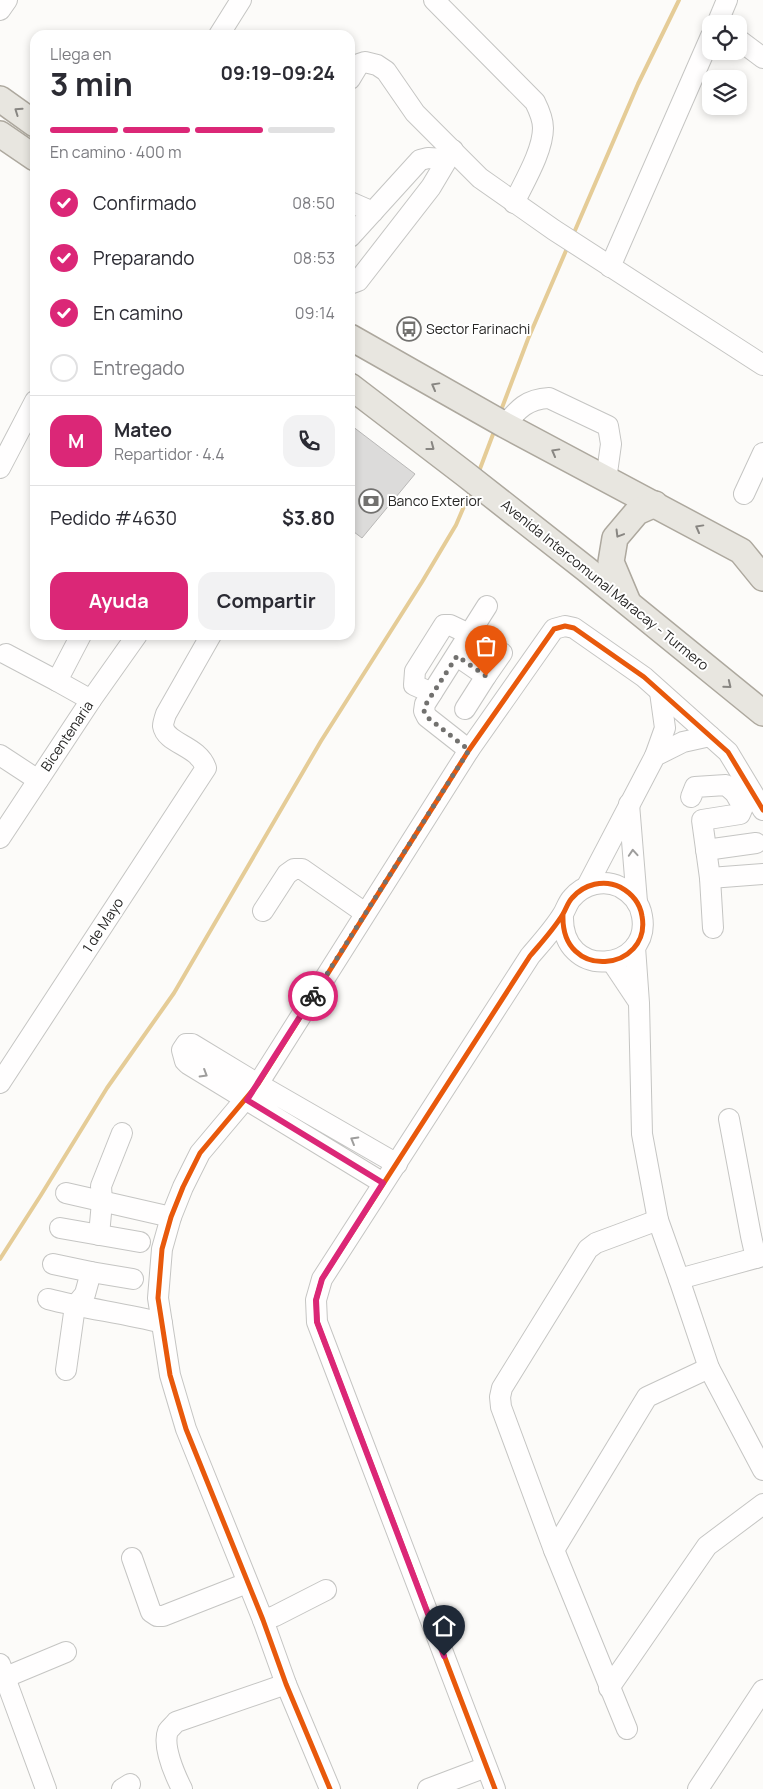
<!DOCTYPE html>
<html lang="es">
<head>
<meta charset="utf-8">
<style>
	body { margin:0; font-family:Manrope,sans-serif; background:#f2f2f3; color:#2b2b33; height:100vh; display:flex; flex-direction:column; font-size:19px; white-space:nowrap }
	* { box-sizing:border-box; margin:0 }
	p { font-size:16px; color:#7c7c81 }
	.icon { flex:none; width:28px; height:28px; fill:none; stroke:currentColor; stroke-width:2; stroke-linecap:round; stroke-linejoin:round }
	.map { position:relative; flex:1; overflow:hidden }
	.side { position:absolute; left:30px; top:30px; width:325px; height:610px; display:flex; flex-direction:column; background:#fff; border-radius:15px; box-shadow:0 2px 8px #0003 }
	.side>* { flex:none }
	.controls { position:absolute; left:702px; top:15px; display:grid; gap:10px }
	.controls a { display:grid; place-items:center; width:45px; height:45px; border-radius:10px; background:#fff; box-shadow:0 2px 8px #0003; font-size:25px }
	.pin { position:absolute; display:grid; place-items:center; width:42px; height:42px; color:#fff; margin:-51px -21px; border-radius:50% 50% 50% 0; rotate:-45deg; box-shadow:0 0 5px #0007 }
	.pin .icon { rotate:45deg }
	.courier { position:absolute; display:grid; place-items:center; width:50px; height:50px; margin:-25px; border:4px solid #db2777; border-radius:50%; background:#fff; color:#222; box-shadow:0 1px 6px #0007 }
	.overview em { font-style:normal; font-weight:700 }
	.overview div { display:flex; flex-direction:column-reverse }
	.overview { display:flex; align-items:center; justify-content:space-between; height:85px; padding:0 20px }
	h1 { font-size:32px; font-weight:700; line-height:38px }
	.bar { display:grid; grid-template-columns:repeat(4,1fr); gap:8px 5px; align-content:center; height:60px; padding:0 20px }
	.bar i { height:6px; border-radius:4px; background:#e1e1e2 }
	.bar .on { background:#db2777 }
	.bar p { grid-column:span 4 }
	.line { display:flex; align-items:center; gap:12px; padding:0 20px; border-top:1px solid #e1e1e2 }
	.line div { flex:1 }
	.round { display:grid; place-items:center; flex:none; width:52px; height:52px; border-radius:15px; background:#f2f2f3 }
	ol { padding:0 20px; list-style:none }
	li { display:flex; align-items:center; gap:15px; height:55px }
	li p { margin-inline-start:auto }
	li .icon { padding:5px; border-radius:50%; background:#db2777; color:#fff; stroke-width:4 }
	li:last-child { color:#7c7c81 }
	li i { width:28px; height:28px; border:2px solid #e1e1e2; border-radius:50% }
	.button { display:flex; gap:10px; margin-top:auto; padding:10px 20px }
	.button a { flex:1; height:58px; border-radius:15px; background:#db2777; color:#fff; font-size:20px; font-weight:700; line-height:58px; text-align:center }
	.button a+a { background:#f2f2f3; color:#2b2b33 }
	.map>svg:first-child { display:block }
</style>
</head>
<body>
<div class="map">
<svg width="763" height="1789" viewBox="0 0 763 1789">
	<rect width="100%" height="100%" fill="#fcfbf9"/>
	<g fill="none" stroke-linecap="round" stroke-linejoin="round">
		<g stroke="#e5cc97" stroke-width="4">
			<path d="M573,235l65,-151 41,-84"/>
			<path d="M500,413l28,-74 40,-93"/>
			<path d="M478,474l17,-45"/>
			<path d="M0,1259l41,-64 66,-107 67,-95 147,-252 101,-159 34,-57 15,-35"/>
		</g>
	</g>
	<path fill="#dcdbda" stroke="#b9b8b7" d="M352,426l63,48 -53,64 -12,-9v-101z"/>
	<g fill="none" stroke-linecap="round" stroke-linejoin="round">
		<g stroke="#c5c5c3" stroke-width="22">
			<g id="minor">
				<path d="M434,0l101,102c4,8 8,17 8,26 0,23 -19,54 -29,75"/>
				<path d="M0,10l7,-10"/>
				<path d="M717,24l10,-24"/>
				<path d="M219,35l22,-35"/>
				<path d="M739,40l24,18"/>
				<path d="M350,79l9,-15 6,-2 12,3 9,6 29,42 65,65 74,52 209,135"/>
				<path d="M350,202l23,10"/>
				<path d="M350,237l70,-77 8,-2 19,1"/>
				<path d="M610,267l101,-231"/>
				<path d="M350,284l8,-3 73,-94 22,-37"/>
				<path d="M505,425c13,-16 22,-26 44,-27l59,28 3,18 -5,36"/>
				<path d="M0,468l35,-67"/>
				<path d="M744,494l19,-41"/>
				<path d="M81,635l-24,46 34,19"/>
				<path d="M6,654l51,27"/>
				<path d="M457,656l29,20 -21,33"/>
				<path d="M486,676l16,-23"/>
				<path d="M432,693l-18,-8 1,-14 29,-46h6l19,9"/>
				<path d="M469,750l-42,-33 -3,-6 1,-7 62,-98"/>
				<path d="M0,755l38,25"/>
				<path d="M655,756l10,-28 -5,-36"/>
				<path d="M691,797l4,-10 31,-2 9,8 8,14 -3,7 -38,6 8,58"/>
				<path d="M629,804l8,98"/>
				<path d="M0,838l91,-138 46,-65"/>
				<path d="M706,850l50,-7"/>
				<path d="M587,886l68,-130 28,-14 27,-6"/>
				<path d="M263,911l24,-37 7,-5h8l63,44"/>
				<path d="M713,928l-3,-50 53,-4"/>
				<path d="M635,947l4,56 3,131 16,86 21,59 30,89 54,102"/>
				<path d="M612,962l26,39"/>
				<path d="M0,1083l206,-315c-8,-23 -40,-24 -43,-42 0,-3 2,-9 3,-12l45,-79"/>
				<path d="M729,1119l22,117 5,22"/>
				<path d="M383,1183l-195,-119 -3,-3 -3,-11 4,-6h6l66,40 139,80"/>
				<path d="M66,1193l105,24"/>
				<path d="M60,1228l80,14"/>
				<path d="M99,1235l3,-33 -1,-16 21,-53"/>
				<path d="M53,1264l38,8"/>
				<path d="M679,1279l84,-23"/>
				<path d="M48,1299c38,10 76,14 114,24"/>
				<path d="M66,1370l9,-64 10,-12 6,-22 42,7"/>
				<path d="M554,1550l93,-153 62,-29"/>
				<path d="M132,1558l19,54 6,4h6l84,-33"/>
				<path d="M263,1620l12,-4 51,-26"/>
				<path d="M0,1664l46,125"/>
				<path d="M6,1677l60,-25"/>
				<path d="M609,1688l98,-142 56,-42"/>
				<path d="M627,1729l-73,-179 -53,-143 -1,-10 2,-9 86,-139 8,-6 62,-23"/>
				<path d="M122,1789l8,-5"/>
				<path d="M182,1789c-7,-14 -20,-43 -14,-58 2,-3 6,-6 8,-9l110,-38"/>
				<path d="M330,1789l-44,-105 -23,-64 -77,-191 -16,-54 -12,-77 4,-49 9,-32 12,-30 17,-34 58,-69 211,-334 85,-121 11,-3 9,2 70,49 84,75 35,58"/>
				<path d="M428,1789l58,-22"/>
				<path d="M495,1789l-178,-467 -1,-22 6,-21 208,-323c11,-13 24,-27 33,-42 3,-5 5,-12 9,-16 12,-14 32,-19 48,-11 11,6 20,16 22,29 10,55 -82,67 -79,-2"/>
				<path d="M698,1789l65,-99"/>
			</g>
		</g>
		<g stroke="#ada89e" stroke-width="28">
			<g id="major">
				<path d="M0,99l35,25"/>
				<path d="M0,134l35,24"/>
				<path d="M350,337l155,88 236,126 22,27"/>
				<path d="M350,386l115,88 121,95 177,144"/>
				<path d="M627,600l-16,-38 4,-24 22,-26 18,-8"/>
			</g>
		</g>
		<use href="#minor" stroke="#fffefe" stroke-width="20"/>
		<use href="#major" stroke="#e8e6e0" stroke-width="25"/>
		<g stroke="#fff" stroke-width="8">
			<g id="cycleway">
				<path d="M330,1789l-44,-105 -23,-64 -77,-191 -16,-54 -12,-77 4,-49 9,-32 12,-30 17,-34 58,-69 211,-334 85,-121 11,-3 9,2 70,49 84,75 35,58"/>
				<path d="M495,1789l-178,-467 -1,-22 6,-21 208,-323c11,-13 24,-27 33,-42 3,-5 5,-12 9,-16 12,-14 32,-19 48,-11 11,6 20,16 22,29 10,55 -82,67 -79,-2"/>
			</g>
		</g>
		<use href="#cycleway" stroke="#e8590c" stroke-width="5"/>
	</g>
	<defs><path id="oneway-chevron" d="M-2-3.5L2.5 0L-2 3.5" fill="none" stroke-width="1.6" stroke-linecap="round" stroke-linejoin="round" transform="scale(1.25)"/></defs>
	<g stroke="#888682">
		<use href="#oneway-chevron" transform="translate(18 111) rotate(-145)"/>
		<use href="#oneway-chevron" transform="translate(435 386) rotate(-151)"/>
		<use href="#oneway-chevron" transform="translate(431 447) rotate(37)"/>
		<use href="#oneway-chevron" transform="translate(555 452) rotate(-151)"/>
		<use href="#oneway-chevron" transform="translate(699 528) rotate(-151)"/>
		<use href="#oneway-chevron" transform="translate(619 534) rotate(121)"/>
		<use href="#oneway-chevron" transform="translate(728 685) rotate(39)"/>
	</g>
	<g stroke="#9e9d9c">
		<use href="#oneway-chevron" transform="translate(633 853) rotate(-94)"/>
		<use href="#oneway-chevron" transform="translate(204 1074) rotate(31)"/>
		<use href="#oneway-chevron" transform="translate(354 1140) rotate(-150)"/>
	</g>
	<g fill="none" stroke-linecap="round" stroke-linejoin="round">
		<path stroke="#72716f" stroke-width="5" stroke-dasharray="0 9" d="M313,996l156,-246 -42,-33 -3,-6 2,-7 31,-48 29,20"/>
		<path stroke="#db2777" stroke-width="6" d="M313,996l-66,104 136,83 -61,96 -6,21 1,22 127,334"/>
	</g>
	<defs>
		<g id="bus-ring" transform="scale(1.25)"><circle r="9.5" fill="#fff" stroke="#72716f" stroke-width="1.5"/><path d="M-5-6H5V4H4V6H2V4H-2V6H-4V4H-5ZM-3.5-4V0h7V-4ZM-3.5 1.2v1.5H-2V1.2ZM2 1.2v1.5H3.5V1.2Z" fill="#72716f"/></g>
		<g id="bank-ring" transform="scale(1.25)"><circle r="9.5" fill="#fff" stroke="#72716f" stroke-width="1.5"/><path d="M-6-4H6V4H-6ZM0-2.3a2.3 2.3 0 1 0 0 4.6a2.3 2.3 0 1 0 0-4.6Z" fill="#72716f"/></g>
	</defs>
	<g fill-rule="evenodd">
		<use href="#bus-ring" x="409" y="329"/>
		<use href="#bank-ring" x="371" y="501"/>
	</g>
	<g text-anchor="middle" stroke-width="4" stroke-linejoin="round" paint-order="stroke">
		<g font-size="14" fill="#272625" stroke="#fff" text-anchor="start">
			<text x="426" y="334">Sector Farinachi</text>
			<text x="388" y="506">Banco Exterior</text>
		</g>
		<g font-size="14" fill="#272625" stroke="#fff">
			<text transform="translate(605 585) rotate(39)" y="5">Avenida Intercomunal Maracay - Turmero</text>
			<text transform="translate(67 736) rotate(-56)" y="5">Bicentenaria</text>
			<text transform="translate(103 925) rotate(-57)" y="5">1 de Mayo</text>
		</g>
	</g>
</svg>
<div class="controls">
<a><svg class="icon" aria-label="locate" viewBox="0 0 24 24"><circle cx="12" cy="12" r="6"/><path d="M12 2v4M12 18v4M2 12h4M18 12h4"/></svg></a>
<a><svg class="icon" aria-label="layers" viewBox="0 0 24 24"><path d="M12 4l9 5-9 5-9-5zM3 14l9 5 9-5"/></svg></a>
</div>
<div class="pin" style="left:486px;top:676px;background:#ea580c"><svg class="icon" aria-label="bag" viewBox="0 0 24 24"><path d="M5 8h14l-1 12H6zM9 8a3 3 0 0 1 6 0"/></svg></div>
<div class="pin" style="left:444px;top:1656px;background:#1f2937"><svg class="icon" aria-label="home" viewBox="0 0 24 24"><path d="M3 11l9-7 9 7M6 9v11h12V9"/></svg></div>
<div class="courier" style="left:313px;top:996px"><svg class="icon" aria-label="bike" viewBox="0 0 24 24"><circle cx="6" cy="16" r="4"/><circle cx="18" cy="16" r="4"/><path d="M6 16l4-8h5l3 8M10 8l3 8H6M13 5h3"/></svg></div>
<section class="side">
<div class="overview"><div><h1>3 min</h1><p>Llega en</p></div><em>09:19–09:24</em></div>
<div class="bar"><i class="on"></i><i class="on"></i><i class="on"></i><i></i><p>En camino · 400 m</p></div>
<ol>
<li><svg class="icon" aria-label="check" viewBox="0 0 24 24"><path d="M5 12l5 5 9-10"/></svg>Confirmado<p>08:50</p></li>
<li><svg class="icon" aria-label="check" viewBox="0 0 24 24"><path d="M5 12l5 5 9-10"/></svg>Preparando<p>08:53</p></li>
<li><svg class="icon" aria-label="check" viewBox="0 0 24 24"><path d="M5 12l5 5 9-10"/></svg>En camino<p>09:14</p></li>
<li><i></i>Entregado</li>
</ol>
<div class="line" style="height:90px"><b class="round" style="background:#db2777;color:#fff">M</b><div><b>Mateo</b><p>Repartidor · 4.4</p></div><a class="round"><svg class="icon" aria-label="phone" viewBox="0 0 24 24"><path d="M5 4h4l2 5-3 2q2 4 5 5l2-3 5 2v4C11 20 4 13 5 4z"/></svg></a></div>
<div class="line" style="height:65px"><div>Pedido #4630</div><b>$3.80</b></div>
<div class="button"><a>Ayuda</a><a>Compartir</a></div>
</section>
</div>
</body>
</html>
